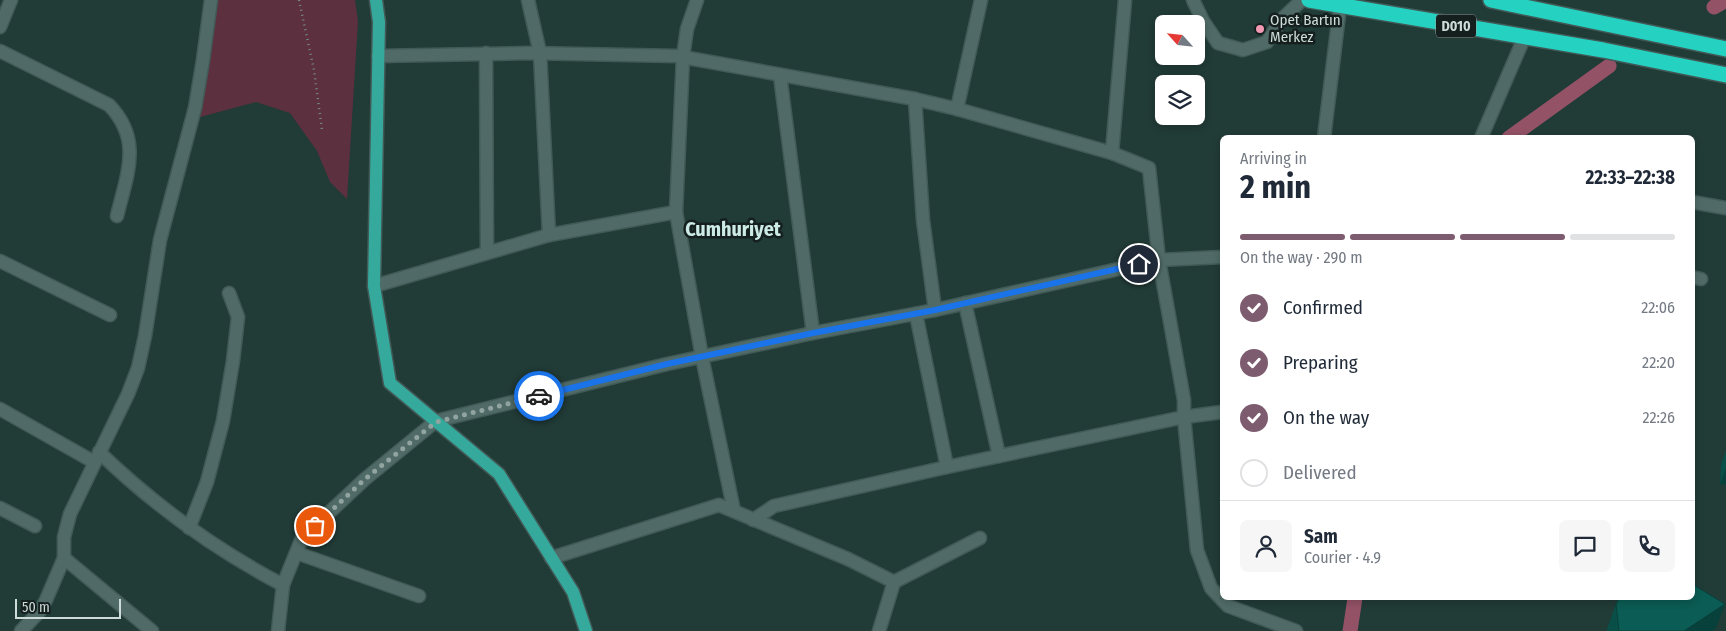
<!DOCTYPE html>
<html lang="en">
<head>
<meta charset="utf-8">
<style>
	body { margin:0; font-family:"Fira Sans Condensed",sans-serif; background:#f6f6f7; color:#1f2937; height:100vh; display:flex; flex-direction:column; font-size:19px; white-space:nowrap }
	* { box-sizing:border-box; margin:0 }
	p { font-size:16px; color:#747a83 }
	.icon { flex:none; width:28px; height:28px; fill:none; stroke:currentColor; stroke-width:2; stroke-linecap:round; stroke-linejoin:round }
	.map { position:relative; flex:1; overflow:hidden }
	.drawer { position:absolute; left:1220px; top:135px; width:475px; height:465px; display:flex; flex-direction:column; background:#fff; border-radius:8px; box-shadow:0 2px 8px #0003 }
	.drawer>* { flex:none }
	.needle { width:32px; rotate:297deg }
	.buttons { position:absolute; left:1155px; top:15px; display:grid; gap:10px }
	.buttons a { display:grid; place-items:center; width:50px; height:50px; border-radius:8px; background:#fff; box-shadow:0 2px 8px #0003; font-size:25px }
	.scale { position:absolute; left:15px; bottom:12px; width:106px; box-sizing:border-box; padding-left:5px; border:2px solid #cddcd9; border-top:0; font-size:14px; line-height:18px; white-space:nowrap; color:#cddcd9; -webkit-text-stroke:4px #141f1e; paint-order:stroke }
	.pin { position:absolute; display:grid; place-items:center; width:42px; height:42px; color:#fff; margin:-21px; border:2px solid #fff; border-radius:50%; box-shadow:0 1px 5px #0007 }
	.courier { position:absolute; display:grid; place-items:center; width:50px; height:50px; margin:-25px; border:4px solid #1a73e8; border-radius:50%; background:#fff; color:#222; box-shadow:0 1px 6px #0007 }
	.head em { font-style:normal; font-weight:700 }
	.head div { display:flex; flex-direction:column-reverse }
	.head { display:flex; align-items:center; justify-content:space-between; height:85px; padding:0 20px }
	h1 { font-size:32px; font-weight:700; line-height:38px }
	.bar { display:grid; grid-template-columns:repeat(4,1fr); gap:8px 5px; align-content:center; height:60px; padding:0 20px }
	.bar i { height:6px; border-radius:4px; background:#e0e1e3 }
	.bar .active { background:#7d5c6f }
	.bar p { grid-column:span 4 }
	.line { display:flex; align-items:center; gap:12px; padding:0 20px; border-top:1px solid #e0e1e3 }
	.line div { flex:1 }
	.round { display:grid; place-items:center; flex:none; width:52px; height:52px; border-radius:8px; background:#f6f6f7 }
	ol { padding:0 20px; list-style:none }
	li { display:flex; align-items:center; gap:15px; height:55px }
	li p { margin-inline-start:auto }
	li .icon { padding:5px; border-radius:50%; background:#7d5c6f; color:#fff; stroke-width:4 }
	li:last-child { color:#747a83 }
	li i { width:28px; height:28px; border:2px solid #e0e1e3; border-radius:50% }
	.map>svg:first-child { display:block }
</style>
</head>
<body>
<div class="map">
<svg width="1726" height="631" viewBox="0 0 1726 631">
	<rect width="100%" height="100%" fill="#213b37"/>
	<path fill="#5c303e" d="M216,0h139l3,21 -11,178 -17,-17 -13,-31 -27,-38 -34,-11 -56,15z"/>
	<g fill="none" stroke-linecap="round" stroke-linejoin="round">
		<g stroke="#945267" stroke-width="15">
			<path d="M1714,7l12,-7"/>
			<path d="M1509,138l100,-72"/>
			<path d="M1350,631l5,-33"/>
		</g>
		<g stroke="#425a57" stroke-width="15">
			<g id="minor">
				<path d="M1193,0l10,21 15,22 25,7 24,-8 14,-22 21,-20"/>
				<path d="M0,27l11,-27"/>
				<path d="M0,51l109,54c34,35 18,69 8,111"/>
				<path d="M486,53l1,200"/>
				<path d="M378,56l151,-3 148,3 238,43"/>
				<path d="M780,75l33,258"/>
				<path d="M957,109l155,44 37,15 10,92 25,140v17l13,133 14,38 17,18 68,25"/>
				<path d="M1324,138l15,-124"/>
				<path d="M1481,138l43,-100"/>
				<path d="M1112,153l13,-153"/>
				<path d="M1692,202l34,6"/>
				<path d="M676,212l26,145 32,154"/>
				<path d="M549,235l127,-23 7,-155 4,-28 10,-29"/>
				<path d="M0,261l110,54"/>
				<path d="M1692,277l9,2"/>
				<path d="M374,286l175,-51 -9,-182 -12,-53"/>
				<path d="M965,303l34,153"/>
				<path d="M935,310l-12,-90 -8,-121 42,10 24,-109"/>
				<path d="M916,314l31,153"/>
				<path d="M0,409l94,53"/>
				<path d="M99,452c55,53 117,98 184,133"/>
				<path d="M0,508l35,18"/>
				<path d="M753,520l21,-14 173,-39 237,-50 38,-5"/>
				<path d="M189,528l18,-46 16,-61 10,-60 5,-44 -9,-24"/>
				<path d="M297,553l122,43"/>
				<path d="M64,558l88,73"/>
				<path d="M551,558l168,-53 129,54 46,23 -15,49"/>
				<path d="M894,582l86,-44"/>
				<path d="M21,631l19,-20 6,-11 18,-42v-21l6,-23 58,-120 10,-26 7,-32 15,-96 35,-132 8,-48 8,-60"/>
				<path d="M278,631l5,-46 19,-47 63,-59 71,-58 231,-57 146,-31 122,-23 224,-50 63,-3"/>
			</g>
		</g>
		<g stroke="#425a57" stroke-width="15">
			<path id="major" d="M376,0l3,22 -5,264 16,97 109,91 74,118 13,39"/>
		</g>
		<g stroke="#425a57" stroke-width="18">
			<g id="highway">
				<path d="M1309,0l294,50 123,25"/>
				<path d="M1491,0l235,49"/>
			</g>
		</g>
		<path stroke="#778b88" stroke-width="2.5" stroke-dasharray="1 4" stroke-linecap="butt" d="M299,0l15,70 8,60"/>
		<use href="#minor" stroke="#506b67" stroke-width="12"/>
		<use href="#major" stroke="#36a99d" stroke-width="12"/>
		<use href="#highway" stroke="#25d2c1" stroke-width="15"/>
	</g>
	<g fill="#094f48">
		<path d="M1726,451v34l-6,-1 1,-20z"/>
		<path d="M1616,604l100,24 -4,3h-105v-2z"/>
	</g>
	<g fill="#08403b">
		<path d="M1726,469v16l-6,-1z"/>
		<path d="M1725,604l-9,24 -4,3h-28z"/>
	</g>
	<path fill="#0b5c54" stroke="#08403b" d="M1692,584l33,20 -41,27h-65l-3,-27 3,-6h73z"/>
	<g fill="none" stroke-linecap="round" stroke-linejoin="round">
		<path stroke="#91a4a0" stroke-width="5" stroke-dasharray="0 9" d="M315,526l50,-47 71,-57 103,-26"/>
		<path stroke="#1a73e8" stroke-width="6" d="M539,396l128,-32 146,-31 122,-23 204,-46"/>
	</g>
	<circle fill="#f19ab3" stroke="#141f1e" stroke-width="2" cx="1260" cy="29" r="5"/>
	<g text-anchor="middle" stroke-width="5" stroke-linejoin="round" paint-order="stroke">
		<rect fill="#141f1e" stroke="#96a3a1" stroke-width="1" x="1436" y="14.5" width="40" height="23" rx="4"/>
		<g font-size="14" font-weight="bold" fill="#cddcd9">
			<text x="1456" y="31">D010</text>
		</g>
		<g font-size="15" fill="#cddcd9" stroke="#141f1e" text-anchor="start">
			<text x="1270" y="25">Opet Bartın<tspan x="1270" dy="17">Merkez</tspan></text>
		</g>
		<g font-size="20" font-weight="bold" fill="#cdebe6" stroke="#141f1e">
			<text x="733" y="236">Cumhuriyet</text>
		</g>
	</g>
</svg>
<div class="buttons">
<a><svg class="needle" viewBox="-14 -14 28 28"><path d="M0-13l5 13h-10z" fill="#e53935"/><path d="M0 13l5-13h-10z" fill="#747a83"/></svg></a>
<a><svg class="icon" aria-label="layers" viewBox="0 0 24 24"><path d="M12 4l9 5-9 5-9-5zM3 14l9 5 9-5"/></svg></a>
</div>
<div class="scale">50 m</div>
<div class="pin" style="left:315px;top:526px;background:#ea580c"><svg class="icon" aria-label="bag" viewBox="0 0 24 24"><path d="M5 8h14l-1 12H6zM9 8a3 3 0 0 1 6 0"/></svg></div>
<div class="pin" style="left:1139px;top:264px;background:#1f2937"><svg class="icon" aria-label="home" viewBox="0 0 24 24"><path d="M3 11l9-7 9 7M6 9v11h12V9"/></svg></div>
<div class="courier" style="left:539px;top:396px"><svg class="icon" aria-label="car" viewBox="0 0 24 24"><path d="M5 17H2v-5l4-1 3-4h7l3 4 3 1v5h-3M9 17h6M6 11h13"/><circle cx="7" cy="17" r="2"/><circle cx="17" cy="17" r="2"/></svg></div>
<section class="drawer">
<div class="head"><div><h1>2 min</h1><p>Arriving in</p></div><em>22:33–22:38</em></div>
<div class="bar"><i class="active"></i><i class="active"></i><i class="active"></i><i></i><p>On the way · 290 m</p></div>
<ol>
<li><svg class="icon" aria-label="check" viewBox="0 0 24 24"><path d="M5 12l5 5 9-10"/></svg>Confirmed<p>22:06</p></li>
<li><svg class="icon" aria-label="check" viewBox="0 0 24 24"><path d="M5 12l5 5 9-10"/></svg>Preparing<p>22:20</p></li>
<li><svg class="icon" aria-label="check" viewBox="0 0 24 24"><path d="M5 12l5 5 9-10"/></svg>On the way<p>22:26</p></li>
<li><i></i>Delivered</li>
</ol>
<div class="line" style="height:90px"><a class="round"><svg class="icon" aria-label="person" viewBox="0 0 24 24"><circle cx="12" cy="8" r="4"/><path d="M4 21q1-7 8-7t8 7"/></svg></a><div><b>Sam</b><p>Courier · 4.9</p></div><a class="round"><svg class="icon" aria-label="chat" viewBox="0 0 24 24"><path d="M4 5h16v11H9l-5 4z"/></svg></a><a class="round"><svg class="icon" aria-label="phone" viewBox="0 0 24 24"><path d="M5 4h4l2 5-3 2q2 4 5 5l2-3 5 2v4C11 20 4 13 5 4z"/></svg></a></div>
</section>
</div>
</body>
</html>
